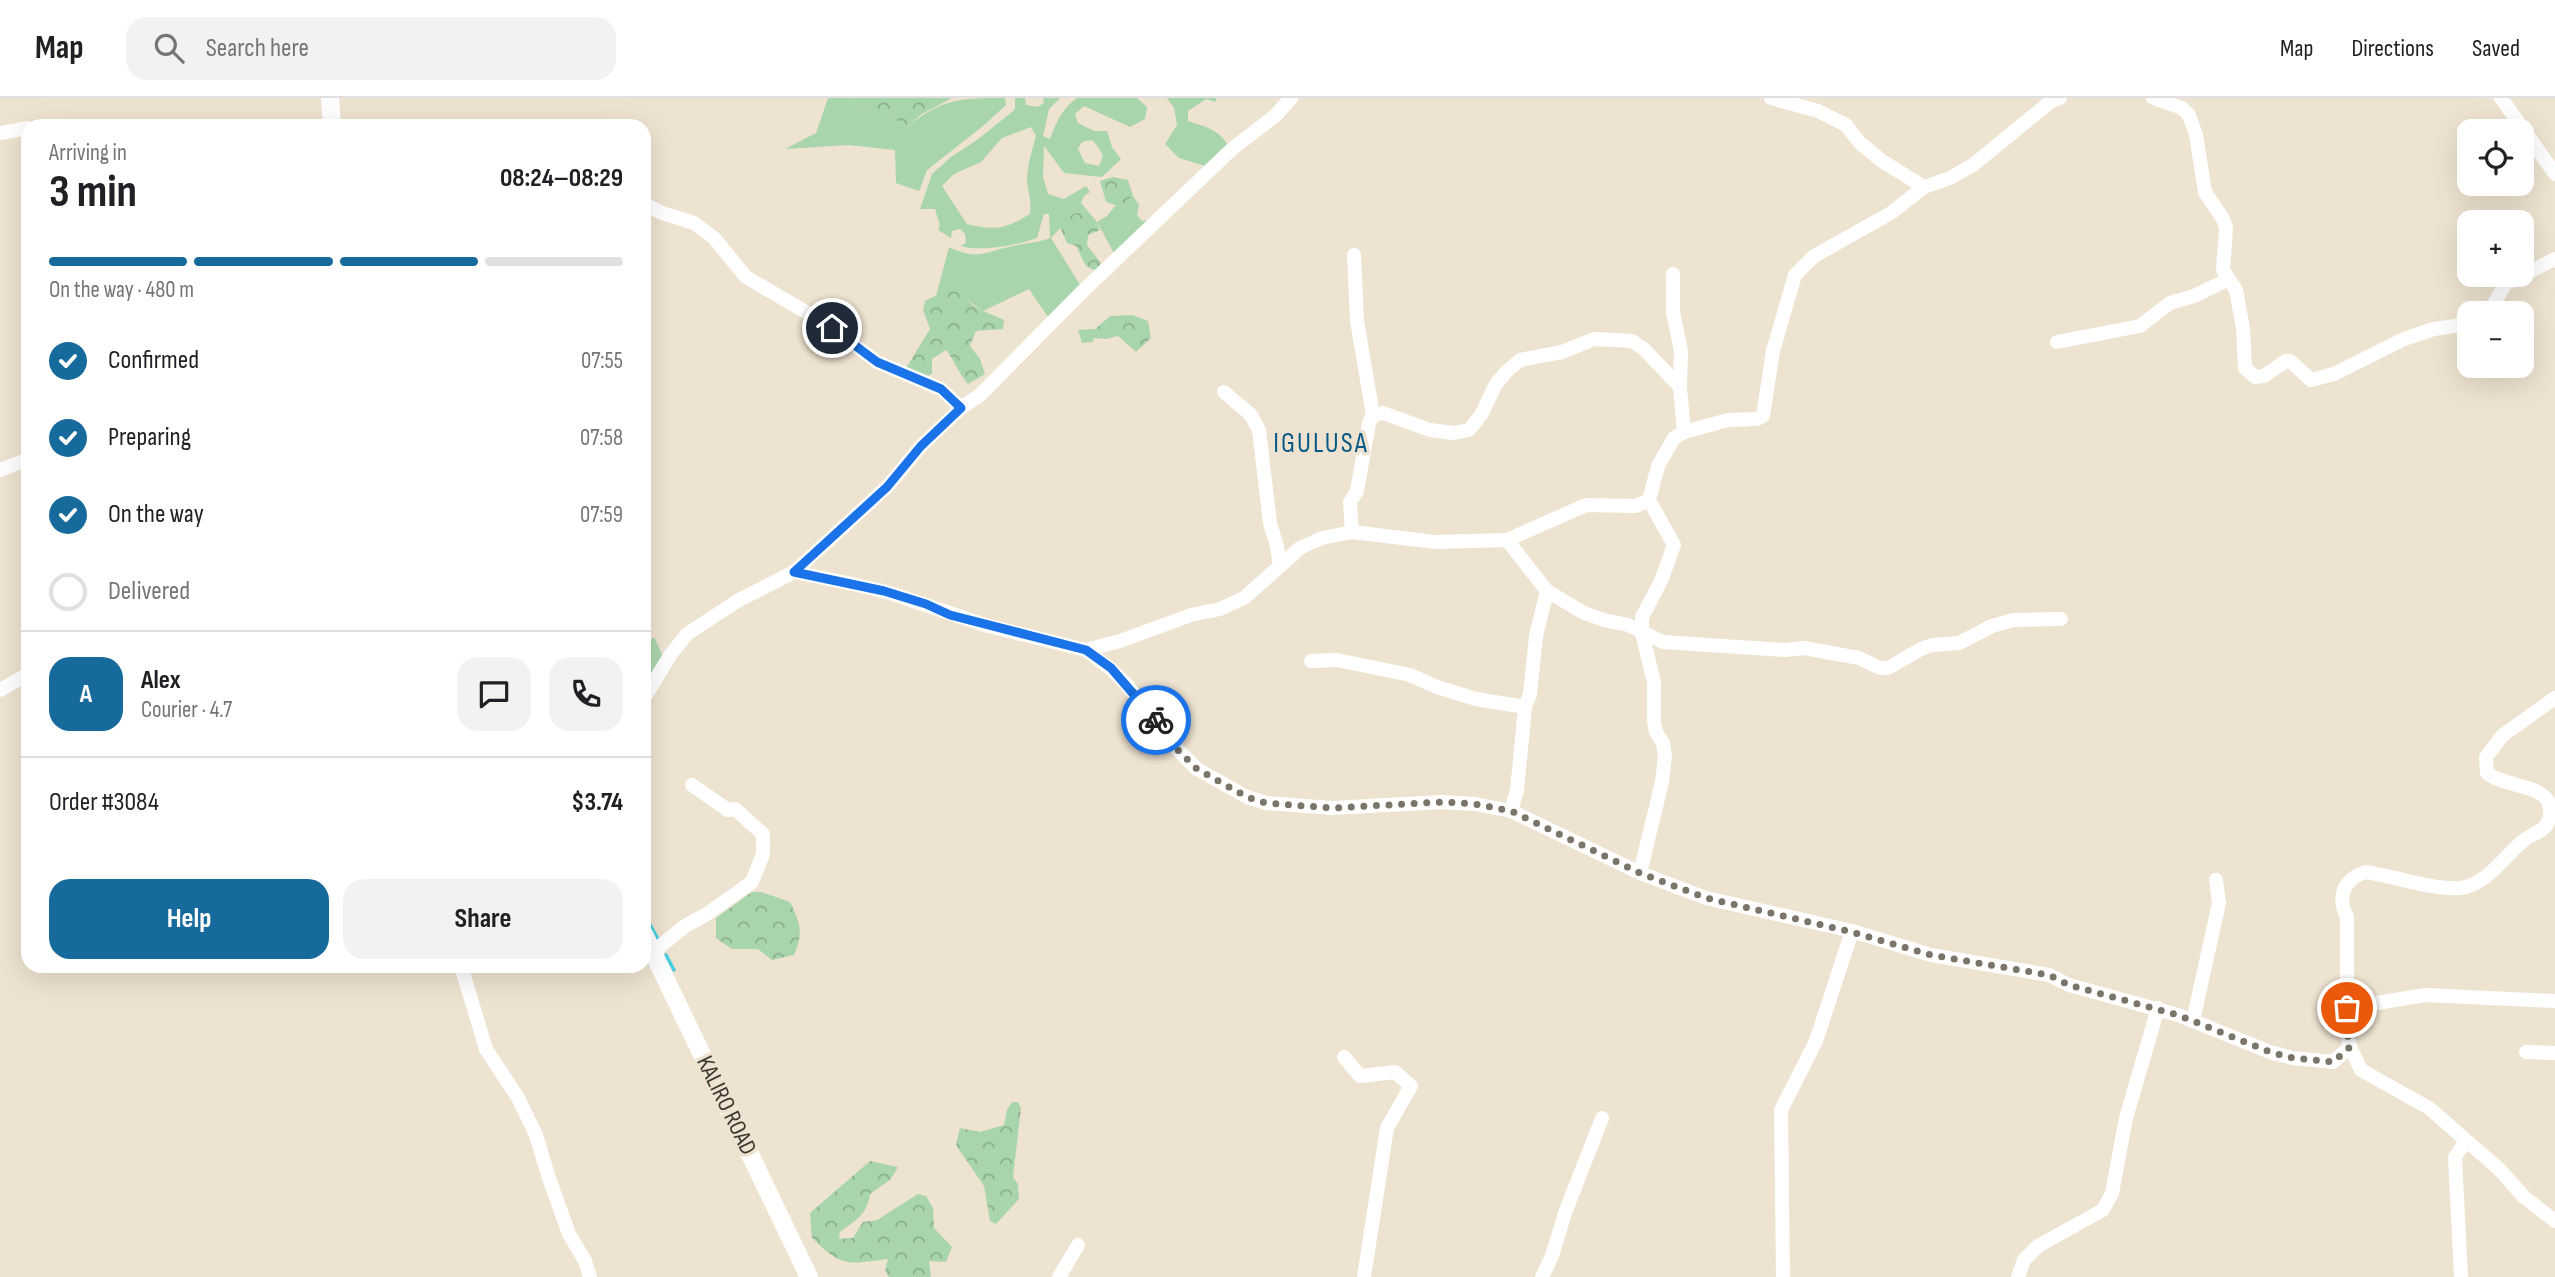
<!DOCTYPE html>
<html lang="en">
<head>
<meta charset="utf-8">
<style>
	body { margin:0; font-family:"Sofia Sans Condensed",sans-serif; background:#f2f2f2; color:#202124; height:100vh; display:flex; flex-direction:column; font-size:26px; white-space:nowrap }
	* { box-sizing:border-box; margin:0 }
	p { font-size:23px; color:#757577 }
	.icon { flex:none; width:38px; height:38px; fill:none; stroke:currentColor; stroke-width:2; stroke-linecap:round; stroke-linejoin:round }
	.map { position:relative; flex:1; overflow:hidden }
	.side { position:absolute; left:21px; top:21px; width:630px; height:854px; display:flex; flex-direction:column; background:#fff; border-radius:21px; box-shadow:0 7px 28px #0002 }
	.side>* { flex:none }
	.tools { position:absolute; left:2457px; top:21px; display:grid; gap:14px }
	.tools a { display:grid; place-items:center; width:77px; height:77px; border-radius:14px; background:#fff; box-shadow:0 7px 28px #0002; font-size:35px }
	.pin { position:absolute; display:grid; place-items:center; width:60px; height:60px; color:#fff; margin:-30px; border:4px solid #fff; border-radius:50%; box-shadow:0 2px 7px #0007 }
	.courier { position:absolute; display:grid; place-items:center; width:70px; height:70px; margin:-35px; border:5px solid #1a73e8; border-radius:50%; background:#fff; color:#222; box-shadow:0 2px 9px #0007 }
	.head em { font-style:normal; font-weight:700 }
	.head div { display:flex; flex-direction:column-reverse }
	.head { display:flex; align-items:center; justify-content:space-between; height:119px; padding:0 28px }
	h1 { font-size:46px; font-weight:700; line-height:52px }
	.bar { display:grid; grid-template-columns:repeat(4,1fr); gap:10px 7px; align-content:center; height:84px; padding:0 28px }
	.bar i { height:9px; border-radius:5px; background:#e0e0e0 }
	.bar .selected { background:#176b9c }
	.bar p { grid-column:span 4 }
	.line { display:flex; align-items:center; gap:18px; padding:0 28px; border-top:2px solid #e0e0e0 }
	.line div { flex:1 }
	.round { display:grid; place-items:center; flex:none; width:74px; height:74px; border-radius:21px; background:#f2f2f2 }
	ol { padding:0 28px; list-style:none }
	li { display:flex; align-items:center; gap:21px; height:77px }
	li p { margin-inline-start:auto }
	li .icon { padding:7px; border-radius:50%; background:#176b9c; color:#fff; stroke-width:4 }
	li:last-child { color:#757577 }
	li i { width:38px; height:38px; border:4px solid #e0e0e0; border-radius:50% }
	.primary-button { display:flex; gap:14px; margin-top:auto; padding:14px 28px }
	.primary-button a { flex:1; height:80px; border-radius:21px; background:#176b9c; color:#fff; font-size:28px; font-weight:700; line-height:80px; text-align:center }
	.primary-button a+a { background:#f2f2f2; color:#202124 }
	header { display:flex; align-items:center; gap:42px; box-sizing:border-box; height:98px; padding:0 35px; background:#fff; border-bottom:2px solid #e0e0e0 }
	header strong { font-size:33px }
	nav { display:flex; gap:38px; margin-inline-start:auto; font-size:24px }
	.search { width:490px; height:63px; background:#f2f2f2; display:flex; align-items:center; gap:18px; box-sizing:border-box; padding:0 24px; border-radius:21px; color:#757577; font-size:26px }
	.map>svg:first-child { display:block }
</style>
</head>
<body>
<header>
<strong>Map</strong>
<div class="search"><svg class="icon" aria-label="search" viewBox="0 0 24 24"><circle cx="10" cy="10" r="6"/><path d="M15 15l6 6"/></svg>Search here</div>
<nav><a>Map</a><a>Directions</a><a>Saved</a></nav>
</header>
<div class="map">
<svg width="2555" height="1179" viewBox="0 0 2555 1179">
	<defs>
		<pattern id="forest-crowns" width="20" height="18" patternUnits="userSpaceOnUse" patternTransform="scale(1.75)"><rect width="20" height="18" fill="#a9d5ad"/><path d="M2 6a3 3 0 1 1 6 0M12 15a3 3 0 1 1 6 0" fill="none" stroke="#8bae8d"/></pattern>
	</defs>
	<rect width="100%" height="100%" fill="#eee2d0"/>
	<g fill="#a9d5ad" fill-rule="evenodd">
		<path d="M828,0h21l18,14 20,2 20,13c36,-29 53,-29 98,-29l1,7 -23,21 -56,44 -8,21 -23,-8 -1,-33 -47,-5 -63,4 31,-16z"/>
		<path d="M1015,0h10l1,7 12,2 6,-4 -1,-5h17l-11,11 -6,27 7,3c6,-16 12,-31 27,-41h60l10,9 -2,12 -15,8 -46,-21 -9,8 3,9 16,8h13l5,16 9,12 -19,18 -38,-4 -20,-27 -1,31 5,17 16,5 22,-13 4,6 -6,4 -3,7 6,7 -14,4 -22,24 31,50 -32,32 -21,-31 -46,22 -20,-14 -17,-17 -5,13 -5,3 13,-49c30,14 35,5 64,-1 13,-3 24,-3 37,-8l-1,-24h-5l-7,24c-19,7 -57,14 -76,8l5,-3 -1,-9 -5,-5 -8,2 -1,7 -13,-8 2,-5 -5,-16h-15l12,-35 19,-17 26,-17 35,-28 3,-3zM1031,29l5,9c-4,15 -9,30 -9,45 1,12 5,21 3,33 -25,15 -34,17 -63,10l-25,-38 12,-12 27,-12 21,-24zM1092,42l6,7 5,9 -4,10 -14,-3 -7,-14 4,-7z"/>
		<path d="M1167,0h50l-2,4 -9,-3 -18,12v10c21,7 34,9 43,31l-19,16 -33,-10 -14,-14 12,-19 -3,-17z"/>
		<path d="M1133,98l6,9 -2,10 5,6 11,-1 -37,37 -19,-35 10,-6 9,-11 6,2z"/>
		<path d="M654,539l12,26 -22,31v-49z"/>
	</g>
	<g fill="url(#forest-crowns)">
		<path d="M849,0h103l-30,16 -15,13 -20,-13 -20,-2z"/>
		<path d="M1113,79l15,3 5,16 -11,11 -16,-5 -6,-21z"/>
		<path d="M1087,112l10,12 3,8 -12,5 -1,10 14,18 -5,8 -10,-5 -10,-20 -9,-3 -7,-16 13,-13z"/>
		<path d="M957,178c8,32 19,31 47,44l-1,9 -27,2 -6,15 10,13 5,15 -17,10c-11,-13 -13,-23 -22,-34l-14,9v14l-9,7 -17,-12 24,-39 -7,-19 2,-9 16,-8 5,-14z"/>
		<path d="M1132,217l16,6 3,17 -15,14 -18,-16 -12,3 -12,-1 -1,4 -11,1 -4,-13 17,-1 15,-13z"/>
		<path d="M752,794h9l29,10c10,21 14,30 4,53l-22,5 -14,-11h-26l-16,-11v-20z"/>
		<path d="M1012,1004h6l3,6 -8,69 5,7 1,15 -23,25 -6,-3 -6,-35 -28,-41 4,-17 20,4 24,-7 3,-15z"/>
		<path d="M870,1063l28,6 -7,12 -21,15c-3,21 -14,26 -30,38l-1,7 14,-1 10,-16 14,-2 41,-26 8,2 7,12 1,20 18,19 -6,15 -17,-1 2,16h-42l-4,-6 3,-12c-41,5 -45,9 -76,-21l-2,-25z"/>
	</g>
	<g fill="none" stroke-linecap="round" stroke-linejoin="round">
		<g stroke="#47cfe1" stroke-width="3.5">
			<path d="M644,815v1"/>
			<path d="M648,823l11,20"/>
			<path d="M666,857l8,15"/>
		</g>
		<g stroke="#fff" stroke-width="14">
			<path d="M1771,0l47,13 28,14 14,18 22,18 42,26"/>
			<path d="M2153,0l29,10 7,7 7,20 9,57 18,27 3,9 -3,42 13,20 7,38 2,40 10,9 9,-1 22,-15h4l21,19 23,-6 70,-35 30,-10 35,-5"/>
			<path d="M2501,0l54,76"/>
			<path d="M0,35l28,-5"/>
			<path d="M644,106l18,9 32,10 20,15 32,39 82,48 49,37 64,27 20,19"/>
			<path d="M1673,176v38l8,39 -1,36 4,45"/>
			<path d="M2489,215l16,-29 50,-25"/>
			<path d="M2057,244l83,-16 30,-23 24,-7 33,-16"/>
			<path d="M1224,294l27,23 8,15 11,93 7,23 3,20"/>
			<path d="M1373,317l10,-2 47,17 24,3 15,-3 12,-15 15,-31 11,-13 13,-11 42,-8 32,-13 38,2 12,8 36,38"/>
			<path d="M0,372l28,-11"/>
			<path d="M1352,434l-2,-30 7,-11 12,-68 4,-8 -16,-94 -3,-66"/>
			<path d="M1507,442l40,51 37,22 20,7 24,5 35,17 122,8 19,-2 55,10 21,10h8l33,-19 11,-4 27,-2 33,-17 21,-6 48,-1"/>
			<path d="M794,474l93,-85 34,-41 40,-38 19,-13 103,-104 149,-142 44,-34 15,-17"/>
			<path d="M1086,552l34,-9 71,-26 29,-6 24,-11 56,-50 22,-10 30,-6 83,10 72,-2 79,-35 50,1 13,-6 9,-34 16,-28 10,-6 44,-12 29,-1 6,-3 10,-65 22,-76 19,-19 77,-43 33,-26 26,-9 23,-13 77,-63 10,-4"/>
			<path d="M1311,563l26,-1 73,15 27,12 39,12 49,8"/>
			<path d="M0,592l28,-16"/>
			<path d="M644,600l27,-44 16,-20 52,-34 55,-28 63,13 33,8 95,32 101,25 25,19 16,16 49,63 21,21 50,28 19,6 66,5 110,-6 33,2 36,7 129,62 66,25 146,33 79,24 118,20 20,10 109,30 92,37 23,6 40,4 17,-15 11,23 68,38 70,61 25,28 31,24"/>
			<path d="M1511,713l6,-21 8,-83 5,-13 6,-58 11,-45"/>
			<path d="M1640,775l22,-91 3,-26 -2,-13 -7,-11 -2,-11v-39l-12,-49v-16l19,-36 13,-36 -25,-45"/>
			<path d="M653,854l32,-26 22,-12 45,-32 11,-28v-20l-28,-25 -7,1 -36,-25"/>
			<path d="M461,868l25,83 32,49 18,37 13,43 20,56 16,27 5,16"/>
			<path d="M2347,910l78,-13 130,6"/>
			<path d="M2193,923l26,-118 -3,-23"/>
			<path d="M2350,949l-3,-15v-115c-10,-20 -4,-37 18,-45 30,4 66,18 95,16 27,-3 44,-32 63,-47 8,-7 20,-8 25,-19 3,-6 3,-15 0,-21 -9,-16 -45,-15 -61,-28l-1,-16 17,-22 52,-37"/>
			<path d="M2526,954l29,1"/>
			<path d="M1344,959l16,19 35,-4 16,14 -24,42 -23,149"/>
			<path d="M1059,1179l19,-32"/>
			<path d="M1542,1179l10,-21 13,-43 37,-95"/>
			<path d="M1783,1179l-2,-167 35,-69 36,-110"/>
			<path d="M2018,1179l6,-17 14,-14 65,-36 9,-17 14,-75 32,-110"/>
			<path d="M2461,1179l-6,-120 11,-16"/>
		</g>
		<g stroke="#fff" stroke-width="18">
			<path d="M330,0l2,28"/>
			<path d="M644,836l165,343"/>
		</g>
	</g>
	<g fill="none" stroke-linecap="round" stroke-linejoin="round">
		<path stroke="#7b7469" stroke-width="7" stroke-dasharray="0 12.6" d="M1156,622l20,28 21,21 50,28 19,6 66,5 110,-6 33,2 36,7 129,62 66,25 146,34 79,23 118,20 20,10 109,30 92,37 23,6 40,4 17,-15 -3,-15v-24"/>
		<path stroke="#1a73e8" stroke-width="9" d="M832,230l45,34 64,27 20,19 -40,38 -34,41 -93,85 90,19 42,13 24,11 136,35 25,18 45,52"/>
	</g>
	<g text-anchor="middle" stroke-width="7" stroke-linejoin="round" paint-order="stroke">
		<g font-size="24" fill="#3d3831" stroke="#eee2d0">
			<text transform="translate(727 1007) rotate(64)" y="8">KALIRO ROAD</text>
		</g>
		<g font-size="28" letter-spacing="2" fill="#085a86" stroke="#eee2d0">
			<text x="1321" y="354">IGULUSA</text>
		</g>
	</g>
</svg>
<div class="tools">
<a><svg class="icon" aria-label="locate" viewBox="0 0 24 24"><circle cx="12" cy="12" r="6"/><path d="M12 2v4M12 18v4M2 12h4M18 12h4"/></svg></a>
<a>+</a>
<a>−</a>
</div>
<div class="pin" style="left:2347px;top:910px;background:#ea580c"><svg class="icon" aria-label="bag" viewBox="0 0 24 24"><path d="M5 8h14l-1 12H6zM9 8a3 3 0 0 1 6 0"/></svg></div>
<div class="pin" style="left:832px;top:230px;background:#1f2937"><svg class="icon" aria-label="home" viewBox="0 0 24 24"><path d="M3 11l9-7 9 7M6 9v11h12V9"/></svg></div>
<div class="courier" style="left:1156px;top:622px"><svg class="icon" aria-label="bike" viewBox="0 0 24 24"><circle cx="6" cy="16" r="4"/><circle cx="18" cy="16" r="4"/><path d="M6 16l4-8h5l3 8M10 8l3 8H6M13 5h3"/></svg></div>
<section class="side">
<div class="head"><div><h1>3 min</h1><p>Arriving in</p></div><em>08:24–08:29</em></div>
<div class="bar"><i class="selected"></i><i class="selected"></i><i class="selected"></i><i></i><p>On the way · 480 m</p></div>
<ol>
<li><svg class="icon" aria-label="check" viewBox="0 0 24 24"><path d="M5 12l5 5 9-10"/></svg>Confirmed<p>07:55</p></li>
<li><svg class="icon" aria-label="check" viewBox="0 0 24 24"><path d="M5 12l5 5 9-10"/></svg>Preparing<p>07:58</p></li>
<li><svg class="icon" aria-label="check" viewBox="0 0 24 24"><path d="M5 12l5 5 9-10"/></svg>On the way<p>07:59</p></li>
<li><i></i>Delivered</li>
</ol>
<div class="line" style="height:126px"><b class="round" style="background:#176b9c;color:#fff">A</b><div><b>Alex</b><p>Courier · 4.7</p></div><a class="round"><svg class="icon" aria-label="chat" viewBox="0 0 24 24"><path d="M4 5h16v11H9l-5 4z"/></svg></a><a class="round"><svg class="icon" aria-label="phone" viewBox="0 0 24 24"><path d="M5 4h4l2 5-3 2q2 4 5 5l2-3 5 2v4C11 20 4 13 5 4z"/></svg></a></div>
<div class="line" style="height:91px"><div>Order #3084</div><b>$3.74</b></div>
<div class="primary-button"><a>Help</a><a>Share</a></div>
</section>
</div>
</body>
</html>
